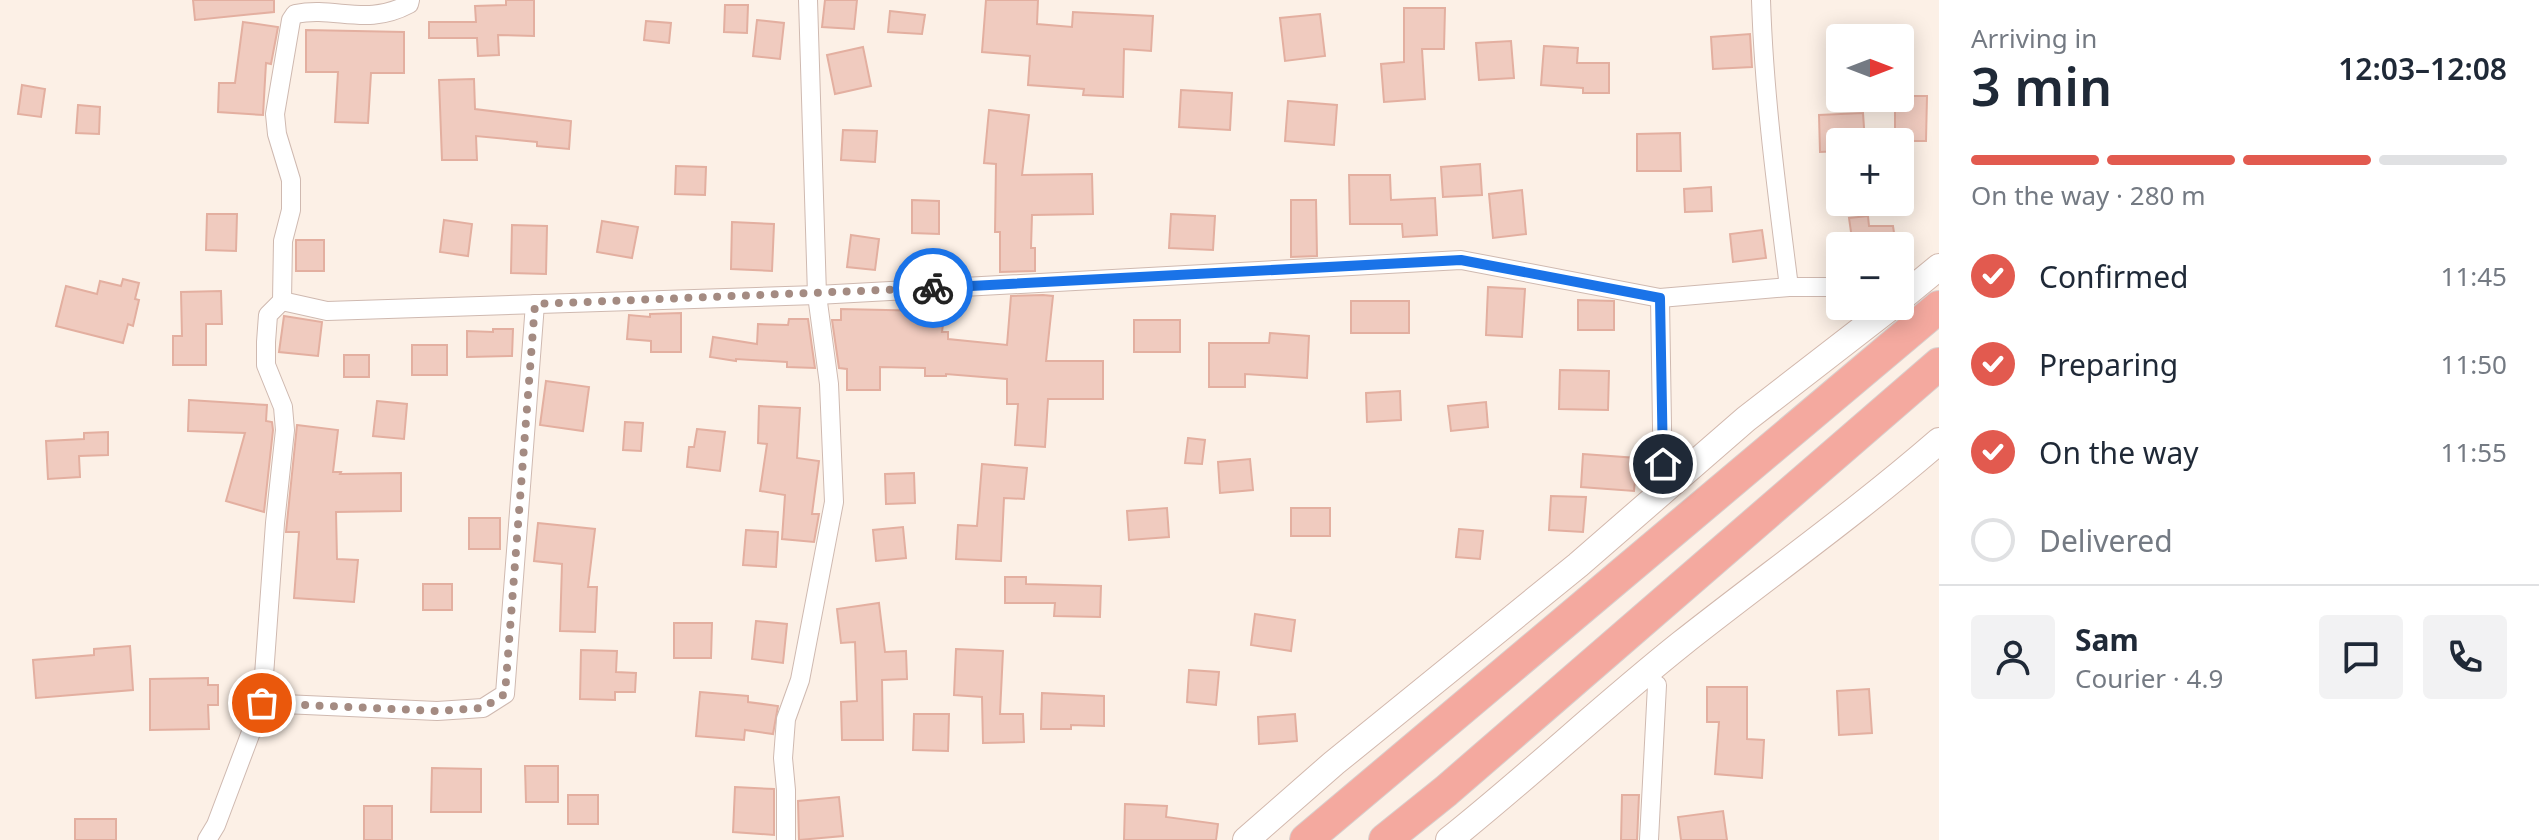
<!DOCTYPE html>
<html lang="en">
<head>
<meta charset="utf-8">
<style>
	body { margin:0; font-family:"Noto Sans",sans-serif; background:#f2f2f3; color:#1f2937; height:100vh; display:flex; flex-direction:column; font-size:30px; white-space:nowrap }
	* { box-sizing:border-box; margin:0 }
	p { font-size:26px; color:#747a83 }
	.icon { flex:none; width:44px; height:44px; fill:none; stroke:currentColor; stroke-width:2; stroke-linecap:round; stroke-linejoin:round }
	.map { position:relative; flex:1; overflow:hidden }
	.side { display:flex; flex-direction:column; background:#fff; width:600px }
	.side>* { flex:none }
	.needle { width:52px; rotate:90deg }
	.fabs { position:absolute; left:1826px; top:24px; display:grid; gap:16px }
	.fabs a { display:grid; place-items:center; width:88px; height:88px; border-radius:8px; background:#fff; box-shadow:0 4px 20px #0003; font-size:40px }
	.pin { position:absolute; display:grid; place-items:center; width:68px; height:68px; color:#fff; margin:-34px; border:4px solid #fff; border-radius:50%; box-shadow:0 2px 8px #0007 }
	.courier { position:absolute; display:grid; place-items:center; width:80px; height:80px; margin:-40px; border:6px solid #1a73e8; border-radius:50%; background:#fff; color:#222; box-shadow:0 2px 10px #0007 }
	.head em { font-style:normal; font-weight:600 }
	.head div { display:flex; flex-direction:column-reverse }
	.head { display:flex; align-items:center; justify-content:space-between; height:136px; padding:0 32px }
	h1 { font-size:52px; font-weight:600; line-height:60px }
	.bar { display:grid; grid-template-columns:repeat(4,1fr); gap:12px 8px; align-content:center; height:96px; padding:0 32px }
	.bar i { height:10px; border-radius:6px; background:#e0e1e3 }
	.bar .active { background:#e25a4f }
	.bar p { grid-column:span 4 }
	.line { display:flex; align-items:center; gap:20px; padding:0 32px; border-top:2px solid #e0e1e3 }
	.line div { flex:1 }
	.round { display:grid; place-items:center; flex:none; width:84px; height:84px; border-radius:8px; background:#f2f2f3 }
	ol { padding:0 32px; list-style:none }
	li { display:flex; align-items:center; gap:24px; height:88px }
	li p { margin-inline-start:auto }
	li .icon { padding:8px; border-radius:50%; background:#e25a4f; color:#fff; stroke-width:4 }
	li:last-child { color:#747a83 }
	li i { width:44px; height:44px; border:4px solid #e0e1e3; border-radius:50% }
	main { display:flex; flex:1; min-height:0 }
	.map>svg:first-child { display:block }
</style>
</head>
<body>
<main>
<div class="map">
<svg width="1939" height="840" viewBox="0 0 1939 840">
	<rect width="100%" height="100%" fill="#fcf0e6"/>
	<g fill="#f0cbbf" stroke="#e3afa0" stroke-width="2">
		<path d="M193,0h81v12l-79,8z"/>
		<path d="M506,0h28v36l-36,-1 1,20 -21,1 -1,-18h-48v-16h47l-1,-16 31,-1z"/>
		<path d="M825,0h32l-3,29 -32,-2z"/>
		<path d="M986,0h52l-1,24 35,3 1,-15 80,4 -2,35 -27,-2 -1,48 -40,-2 1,-6 -56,-4 2,-29 -48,-4z"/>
		<path d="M725,5h23l-1,28 -23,-1z"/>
		<path d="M1404,8h41l-1,41h-22l3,50 -41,3 -3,-38 23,-2z"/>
		<path d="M890,11l35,4 -3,19 -34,-2z"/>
		<path d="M1320,14l5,42 -40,5 -5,-43z"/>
		<path d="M757,20l27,3 -4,36 -27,-3z"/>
		<path d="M646,21l25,2 -2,20 -25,-3z"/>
		<path d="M243,22l35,5 -7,37 -5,-1 -3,52 -45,-3 1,-29h16z"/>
		<path d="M306,30l98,2v41h-33l-3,50 -33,-1 3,-50h-32z"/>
		<path d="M1750,34l2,33 -39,2 -2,-32z"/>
		<path d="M1511,41l3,37 -35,2 -3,-37z"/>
		<path d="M1544,46l34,2 -1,15h32v30h-26v-5l-42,-3z"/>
		<path d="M863,47l8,39 -36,8 -8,-39z"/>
		<path d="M474,79l1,30 96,12 -2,28 -32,-3v-4l-61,-6 1,24h-35l-3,-80z"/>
		<path d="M22,85l23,4 -4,28 -23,-3z"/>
		<path d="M1181,90l51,3 -2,37 -51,-3z"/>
		<path d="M1900,96h27l-1,45h-31v-43h5z"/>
		<path d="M1288,101l49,4 -3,40 -49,-4z"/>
		<path d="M78,105l22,2 -1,27 -23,-1z"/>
		<path d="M989,110l40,5 -7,60 70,-1 1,40 -61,1 -1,33h4v23l-35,1v-40h-5l1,-68 -12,-1z"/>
		<path d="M1863,113l2,29h-25v9l-20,1 -1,-37z"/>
		<path d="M843,130l34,1 -2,31 -34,-2z"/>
		<path d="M1680,133l1,38h-44v-37z"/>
		<path d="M1480,164l2,31 -39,2 -2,-30z"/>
		<path d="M676,166l30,1 -1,28 -30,-1z"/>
		<path d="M1349,175h41l1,25 44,-2 2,37 -34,2 -1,-13h-52z"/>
		<path d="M1711,187l1,24 -27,1 -1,-23z"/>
		<path d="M1522,190l4,44 -33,4 -4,-44z"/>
		<path d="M912,200l27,1v33l-27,-1z"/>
		<path d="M1291,200h25l1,56 -26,1z"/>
		<path d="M207,214h30l-1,37 -30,-1z"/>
		<path d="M1171,214l44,2 -2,34 -44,-2z"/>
		<path d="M1868,216l1,10h24l3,20h-43l-4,-28z"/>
		<path d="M444,220l28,4 -4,32 -28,-4z"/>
		<path d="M602,221l36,6 -6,31 -35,-6z"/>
		<path d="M732,222l42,2 -2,47 -41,-2z"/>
		<path d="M512,225l35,1 -1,48 -35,-1z"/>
		<path d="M1762,230l4,28 -33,4 -3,-28z"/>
		<path d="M851,235l28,4 -4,31 -28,-3z"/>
		<rect x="296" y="240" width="28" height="31"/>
		<path d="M123,279l16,4 -4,16 4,1 -6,26 -5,-2 -5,19 -67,-17 10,-40 31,8 3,-13 21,5z"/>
		<path d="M1488,287l37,2 -3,48 -36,-2z"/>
		<path d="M221,291l1,33h-16v41h-33v-29h9l-1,-44z"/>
		<path d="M1043,295l10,1 -7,65h57v38h-55l-3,48 -30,-2 3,-41h-11v-25l-61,-5v2h-21v-8l-45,-1v23h-33v-21l-8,-1 -7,-48h9v-11l90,2v13h12l-1,8h6v7l59,6 4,-49z"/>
		<path d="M1578,300l36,1v29h-36z"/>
		<rect x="1351" y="301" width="58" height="32"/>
		<path d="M681,313v39h-30v-11l-24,-2 2,-24 21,2v-3z"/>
		<path d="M284,316l38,6 -4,34 -39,-4z"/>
		<path d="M789,319h19l7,49 -28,-1v-5l-51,-3v2l-26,-4 3,-20 44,7 1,-20 30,1z"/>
		<rect x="1134" y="320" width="46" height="32"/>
		<path d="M493,329h20l-1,27 -45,1v-26l26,1z"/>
		<path d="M1270,333l39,3 -2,42 -62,-4v13h-36v-44h60z"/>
		<rect x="412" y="345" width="35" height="30"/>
		<rect x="344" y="355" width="25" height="22"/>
		<path d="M1560,370l49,1 -1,39 -49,-1z"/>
		<path d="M546,381l43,6 -6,44 -43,-6z"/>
		<path d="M1400,391l1,29 -34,2 -1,-29z"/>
		<path d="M189,400l78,5 -1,16 6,1 1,8 -9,82 -38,-11 19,-68 -57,-2z"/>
		<path d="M377,401l30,3 -3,35 -31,-3z"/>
		<path d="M1486,402l2,25 -37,4 -3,-25z"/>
		<path d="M759,406l41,2 -3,50 22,3 -7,53h7l-5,28 -32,-3 3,-44 -25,-4 7,-47 -9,-1z"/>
		<path d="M625,422l18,1 -2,28 -18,-1z"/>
		<path d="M297,425l41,5 -5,42h8l-1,2 61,-1v38l-65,1 1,47 21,1 -4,42 -60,-4 5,-66h-13z"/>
		<path d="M697,429l28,3 -5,39 -33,-4 2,-20h5z"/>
		<path d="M108,432v23l-29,1 1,21 -32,2 -2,-38 38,-2v-6z"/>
		<path d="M1188,438l17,2 -3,24 -17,-1z"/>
		<path d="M1583,454l54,4 -3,33 -53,-4z"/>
		<path d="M1250,459l3,31 -33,3 -2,-31z"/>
		<path d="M982,464l45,4 -3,31 -20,-1 -3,63 -45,-2 2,-34 19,1z"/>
		<path d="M914,473l1,30 -29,1 -1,-30z"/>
		<path d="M1551,496l35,1 -3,35 -34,-2z"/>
		<path d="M1167,508l2,29 -40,3 -2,-29z"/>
		<rect x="1291" y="508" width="39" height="28"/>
		<rect x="469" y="518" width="31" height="31"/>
		<path d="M538,523l57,6 -7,58h9l-2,45 -35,-1 2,-67 -28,-3z"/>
		<path d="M903,527l3,31 -30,3 -3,-31z"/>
		<path d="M1459,529l24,2 -3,28 -24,-2z"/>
		<path d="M746,530l32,2 -2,35 -33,-2z"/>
		<path d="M1005,577h21v7l75,2 -1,31 -46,-1 1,-13h-50z"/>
		<rect x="423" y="584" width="29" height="26"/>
		<path d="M879,603l6,49 21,-1 1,28 -25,1 1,60h-41l-1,-38 16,-1 -2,-59 -14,1 -4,-34z"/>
		<path d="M1255,614l40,6 -4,31 -40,-6z"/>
		<path d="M756,621l31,3 -4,39 -31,-4z"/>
		<path d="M674,623h38l-1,35h-37z"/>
		<path d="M130,646l3,44 -97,8 -3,-38 61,-5v-6z"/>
		<path d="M956,649l47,2 -3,63h23l1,28 -41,1 -1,-46 -28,-2z"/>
		<path d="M581,650l36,1 -1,21 20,1 -1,19h-20v8l-35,-1z"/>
		<path d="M1189,670l30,2 -3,33 -29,-3z"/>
		<path d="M208,678v7h10v20h-10l1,24 -59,1v-51z"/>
		<path d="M1707,687h40v52l17,1 -2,38 -47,-4 4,-52h-12z"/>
		<path d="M1869,689l3,44 -33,2 -2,-44z"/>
		<path d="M700,692l48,4v6l30,4 -5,28 -28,-4 -1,10 -48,-4z"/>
		<path d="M1042,693l62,3v30l-33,-1v4h-30z"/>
		<path d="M914,714h35l-1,37 -35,-1z"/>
		<path d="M1295,714l2,27 -38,3 -1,-27z"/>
		<path d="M525,766h33v36h-32z"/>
		<path d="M432,768l49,1v43h-50z"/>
		<path d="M735,787l39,2v46l-41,-3z"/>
		<rect x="568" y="795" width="30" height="29"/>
		<path d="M1622,795h17l-2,45h-16z"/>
		<path d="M839,797l4,39 -44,4 -1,-39z"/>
		<path d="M1125,804l42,2 -1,11 52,7 -2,16h-92z"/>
		<rect x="364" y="806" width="28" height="34"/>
		<path d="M1723,811l4,29h-46l-3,-23z"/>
		<rect x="75" y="819" width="41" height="21"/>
	</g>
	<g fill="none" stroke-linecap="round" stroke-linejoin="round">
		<g stroke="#cfb9b0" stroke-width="20">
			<g id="street">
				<path d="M1761,0c3,96 16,192 28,287"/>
				<path d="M1660,298l3,193"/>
				<path d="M282,301l45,10 490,-16 644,-35 199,38 129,-11h51"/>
				<path d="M262,703l175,8 46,-3 22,-14 30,-390"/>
				<path d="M207,840l9,-15 46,-122 13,-180 10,-93 -2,-23 -17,-42v-23l2,-27 14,-14 1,-60 8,-31v-30l-14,-46 -2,-20 16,-94 4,-6c42,-8 71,13 114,-10l1,-4"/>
				<path d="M786,840v-50l-3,-32 3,-39 14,-39 34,-178 -5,-118 -12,-89 -9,-295"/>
				<path d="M1649,840l8,-155"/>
			</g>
		</g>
		<g stroke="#d2b8ad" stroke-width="28">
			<g id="secondary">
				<path d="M1900,299l39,-32"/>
				<path d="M1246,840l88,-77 244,-198 168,-146 146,-113"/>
				<path d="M1449,840c79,-63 153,-133 232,-196 86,-68 175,-131 258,-203"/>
			</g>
		</g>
		<g stroke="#d8cfcd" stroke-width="34">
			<g id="highway">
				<path d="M1306,840l633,-533"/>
				<path d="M1385,840l61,-49 493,-427"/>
			</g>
		</g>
		<use href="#street" stroke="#fff" stroke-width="18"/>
		<use href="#secondary" stroke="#fff" stroke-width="26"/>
		<use href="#highway" stroke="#f4a99f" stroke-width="32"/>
	</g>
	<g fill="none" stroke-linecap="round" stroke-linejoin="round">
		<path stroke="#a48b82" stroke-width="8" stroke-dasharray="0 14.4" d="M262,703l175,8 46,-3 22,-14 30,-390 398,-16"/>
		<path stroke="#1a73e8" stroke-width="10" d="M933,288l528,-28 199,38 3,166"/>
	</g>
</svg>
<div class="fabs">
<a><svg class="needle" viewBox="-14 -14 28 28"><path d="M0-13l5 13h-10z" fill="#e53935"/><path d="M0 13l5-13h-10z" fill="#747a83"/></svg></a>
<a>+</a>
<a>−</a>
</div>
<div class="pin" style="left:262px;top:703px;background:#ea580c"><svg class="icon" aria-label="bag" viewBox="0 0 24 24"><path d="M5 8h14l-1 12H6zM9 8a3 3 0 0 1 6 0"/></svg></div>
<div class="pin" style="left:1663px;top:464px;background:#1f2937"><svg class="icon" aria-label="home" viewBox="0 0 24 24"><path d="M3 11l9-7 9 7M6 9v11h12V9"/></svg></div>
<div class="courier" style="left:933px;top:288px"><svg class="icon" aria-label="bike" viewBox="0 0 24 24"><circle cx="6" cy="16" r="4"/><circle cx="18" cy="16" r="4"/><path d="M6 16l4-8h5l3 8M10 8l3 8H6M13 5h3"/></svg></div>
</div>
<section class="side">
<div class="head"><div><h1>3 min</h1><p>Arriving in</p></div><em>12:03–12:08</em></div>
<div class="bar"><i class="active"></i><i class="active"></i><i class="active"></i><i></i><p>On the way · 280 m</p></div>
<ol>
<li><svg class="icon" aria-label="check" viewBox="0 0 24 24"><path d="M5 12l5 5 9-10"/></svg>Confirmed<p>11:45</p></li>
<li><svg class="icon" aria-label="check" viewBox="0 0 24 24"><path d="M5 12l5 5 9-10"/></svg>Preparing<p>11:50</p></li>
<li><svg class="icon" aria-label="check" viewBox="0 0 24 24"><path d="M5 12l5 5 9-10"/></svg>On the way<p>11:55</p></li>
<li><i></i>Delivered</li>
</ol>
<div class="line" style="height:144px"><a class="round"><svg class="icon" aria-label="person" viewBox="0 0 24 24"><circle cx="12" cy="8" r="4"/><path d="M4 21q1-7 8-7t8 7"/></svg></a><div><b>Sam</b><p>Courier · 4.9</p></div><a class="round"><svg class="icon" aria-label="chat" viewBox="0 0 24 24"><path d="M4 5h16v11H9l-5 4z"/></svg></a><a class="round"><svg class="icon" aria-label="phone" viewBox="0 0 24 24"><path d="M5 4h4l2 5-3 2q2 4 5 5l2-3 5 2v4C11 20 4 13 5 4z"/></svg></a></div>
</section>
</main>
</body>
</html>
